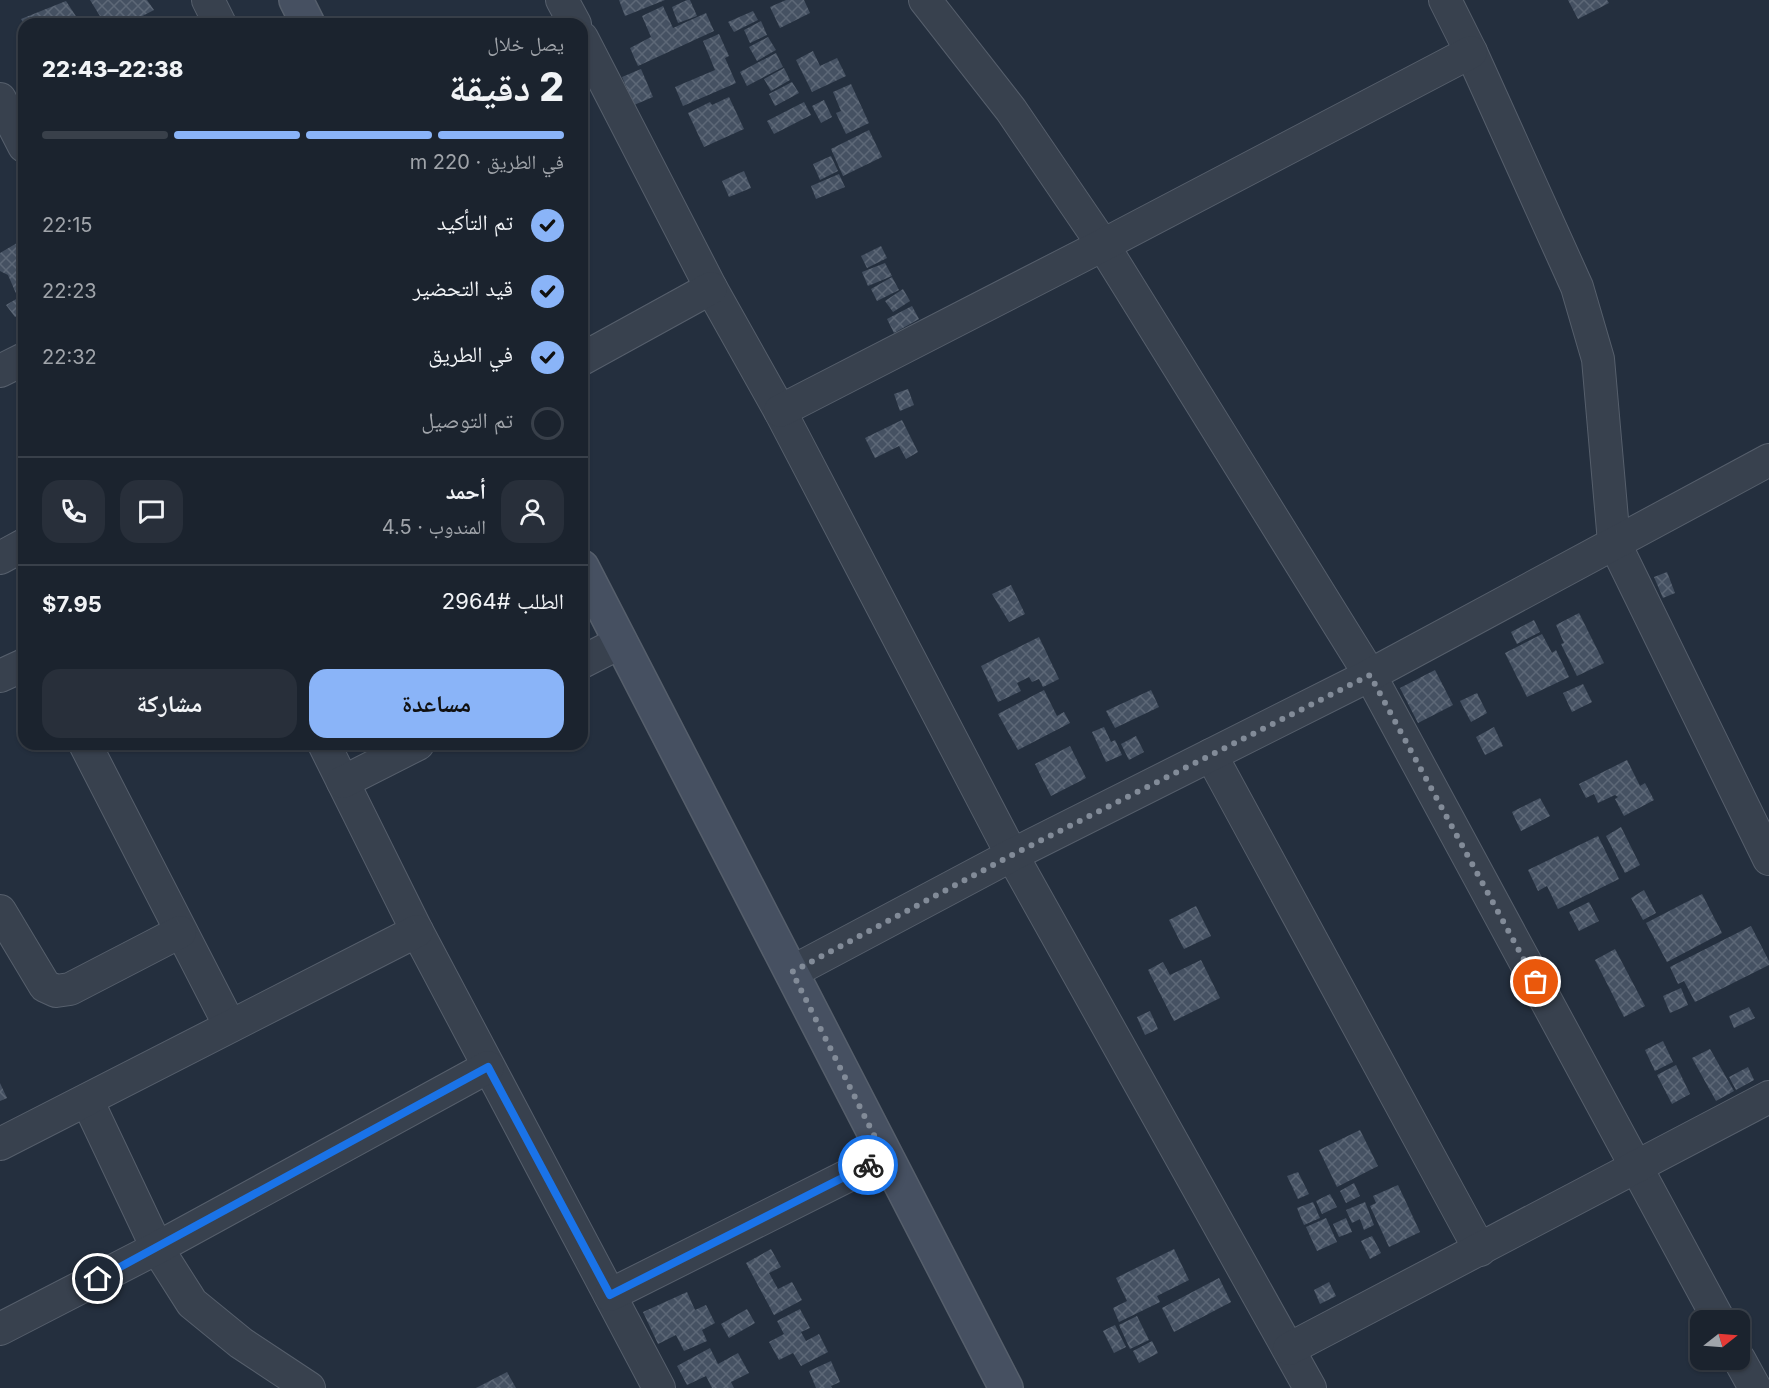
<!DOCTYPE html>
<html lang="ar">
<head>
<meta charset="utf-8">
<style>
	body { margin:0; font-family:Inter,"Noto Naskh Arabic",sans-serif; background:#282f3a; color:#f1f3f6; direction:rtl; height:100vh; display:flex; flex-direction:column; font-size:22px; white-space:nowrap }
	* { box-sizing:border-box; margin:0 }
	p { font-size:20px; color:#a0a4aa }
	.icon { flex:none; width:33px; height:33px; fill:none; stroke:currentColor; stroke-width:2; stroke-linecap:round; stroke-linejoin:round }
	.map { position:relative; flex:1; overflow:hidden; direction:ltr }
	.sheet { position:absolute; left:18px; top:18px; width:570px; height:732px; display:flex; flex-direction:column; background:#1b232e; border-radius:18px; box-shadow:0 2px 4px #0004,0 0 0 2px #39404a; direction:rtl }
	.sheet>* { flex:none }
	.needle { width:39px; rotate:73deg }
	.controls { position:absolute; left:1690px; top:1310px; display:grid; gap:12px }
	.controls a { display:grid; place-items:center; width:60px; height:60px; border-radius:12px; background:#1b232e; box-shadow:0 2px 4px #0004,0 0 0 2px #39404a; font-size:30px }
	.pin { position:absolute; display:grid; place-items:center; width:51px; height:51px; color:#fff; margin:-26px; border:3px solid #fff; border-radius:50%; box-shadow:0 2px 6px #0007 }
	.courier { position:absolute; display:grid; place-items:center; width:60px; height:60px; margin:-30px; border:4px solid #1a73e8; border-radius:50%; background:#fff; color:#222; box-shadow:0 2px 8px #0007 }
	.headline em { font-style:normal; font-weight:800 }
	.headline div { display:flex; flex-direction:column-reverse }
	.headline { display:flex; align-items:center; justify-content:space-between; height:102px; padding:0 24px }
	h1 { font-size:39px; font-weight:800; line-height:45px }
	.bar { display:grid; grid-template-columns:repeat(4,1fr); gap:9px 6px; align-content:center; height:72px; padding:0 24px }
	.bar i { height:8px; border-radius:4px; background:#39404a }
	.bar .active { background:#8ab4f8 }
	.bar p { grid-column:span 4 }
	.line { display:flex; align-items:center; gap:15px; padding:0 24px; border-top:2px solid #39404a }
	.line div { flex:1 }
	.round { display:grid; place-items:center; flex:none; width:63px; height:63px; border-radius:18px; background:#282f3a }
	ol { padding:0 24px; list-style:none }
	li { display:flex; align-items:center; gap:18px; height:66px }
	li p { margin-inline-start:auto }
	li .icon { padding:6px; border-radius:50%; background:#8ab4f8; color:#111; stroke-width:4 }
	li:last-child { color:#a0a4aa }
	li i { width:33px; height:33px; border:3px solid #39404a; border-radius:50% }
	.primary-button { display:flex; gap:12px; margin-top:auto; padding:12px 24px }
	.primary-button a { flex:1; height:69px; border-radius:18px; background:#8ab4f8; color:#111; font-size:24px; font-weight:800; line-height:69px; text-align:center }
	.primary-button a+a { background:#282f3a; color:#f1f3f6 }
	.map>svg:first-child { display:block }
</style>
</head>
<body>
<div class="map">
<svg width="1769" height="1388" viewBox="0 0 1769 1388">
	<defs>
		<pattern id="building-cross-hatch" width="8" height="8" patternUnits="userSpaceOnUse" patternTransform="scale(1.5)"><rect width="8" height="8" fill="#455162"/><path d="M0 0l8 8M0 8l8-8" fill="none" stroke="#5d6877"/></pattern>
	</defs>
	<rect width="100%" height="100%" fill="#242f3e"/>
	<g fill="url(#building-cross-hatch)">
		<path d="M90,0h57l7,10 -27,14h-6l-4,-7 -14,4z"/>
		<path d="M619,0h46l-40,16z"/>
		<path d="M687,0h3l7,16 -19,7 -6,-16z"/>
		<path d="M786,0h18l6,13 -30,15 -10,-21z"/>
		<path d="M1568,0h39l2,3 -31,16z"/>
		<path d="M66,1l15,23h-57l-3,-5z"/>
		<path d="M663,6l10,22 33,-15 8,18 -76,35 -8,-18 21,-11 -9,-21z"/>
		<path d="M753,11l5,9 -24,12 -6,-10z"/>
		<path d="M761,21l6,14 -17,8 -6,-13z"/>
		<path d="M719,34l10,22 -4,2 11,25 -53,23 -8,-19 40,-17 -12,-29z"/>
		<path d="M768,37l8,13 -19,11 -8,-14z"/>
		<path d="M813,51l7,15 17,-8 9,18 -34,16 -16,-32z"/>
		<path d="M776,53l7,14 -36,19 -7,-14z"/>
		<path d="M784,68l6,12 -19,11 -7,-12z"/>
		<path d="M641,69l12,28 -19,8 -12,-28z"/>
		<path d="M792,82l7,11 -24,13 -6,-12z"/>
		<path d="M851,84l18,39 -23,11 -10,-21 5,-2 -8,-19z"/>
		<path d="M729,97l15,32 -40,18 -16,-34 22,-11 2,3z"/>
		<path d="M824,100l8,17 -11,6 -9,-17z"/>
		<path d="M804,102l7,13 -37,19 -7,-13z"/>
		<path d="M869,130l13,27 -39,19 -12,-27z"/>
		<path d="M831,156l7,15 -18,9 -7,-16z"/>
		<path d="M744,171l7,17 -22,9 -7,-16z"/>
		<path d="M839,174l6,13 -29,12 -5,-13z"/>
		<path d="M17,243l7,14v56l-9,4 -9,-12 12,-7 -10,-23 -8,-4v-18z"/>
		<path d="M881,246l6,12 -20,10 -6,-12z"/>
		<path d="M885,263l7,13 -24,10 -6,-14z"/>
		<path d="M892,277l7,13 -22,11 -6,-12z"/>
		<path d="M903,289l7,12 -17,11 -8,-11z"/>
		<path d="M912,306l7,13 -25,14 -7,-14z"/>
		<path d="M908,389l6,16 -14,6 -6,-17z"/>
		<path d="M902,420l16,32 -12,7 -7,-13 -24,12 -10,-20z"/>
		<path d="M1667,572l8,21 -12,5 -9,-21z"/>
		<path d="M1011,585l14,29 -16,8 -17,-28z"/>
		<path d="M1579,613l25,50 -27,13 -16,-32 3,-1 -8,-18z"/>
		<path d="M1534,620l6,12 -23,12 -6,-12z"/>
		<path d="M1542,634l10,19 4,-3 13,27 -42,20 -22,-44z"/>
		<path d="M1039,637l20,42 -16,8 -4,-8 -7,3 -3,-5 -12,6 4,8 -23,11 -17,-36z"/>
		<path d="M1435,670l18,35 -35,18 -18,-35z"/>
		<path d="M1583,684l9,18 -20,10 -9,-19z"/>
		<path d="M1044,690l13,26 7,-4 6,11 -52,27 -20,-36z"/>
		<path d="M1151,690l8,17 -44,21 -9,-17z"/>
		<path d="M1477,693l10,20 -16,9 -11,-21z"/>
		<path d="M1104,727l7,15 4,-2 7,15 -16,7 -14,-30z"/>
		<path d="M1494,727l9,19 -18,9 -9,-18z"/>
		<path d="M1136,736l8,16 -15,8 -8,-16z"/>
		<path d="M1070,746l16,32 -35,18 -16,-32z"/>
		<path d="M1627,760l13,26 5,-3 9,17 -30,16 -9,-17 3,-2 -3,-2 -17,8 -4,-9 -8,4 -7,-14z"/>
		<path d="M1540,798l10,18 -29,15 -9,-19z"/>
		<path d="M1621,827l19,38 -15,8 -19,-37z"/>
		<path d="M1598,836l21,43 -61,30 -11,-23 -9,5 -10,-21z"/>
		<path d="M1644,890l12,23 -13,7 -12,-22z"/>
		<path d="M1702,894l20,39 -55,29 -21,-39z"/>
		<path d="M1589,902l10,19 -20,10 -10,-19z"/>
		<path d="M1196,906l15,30 -27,13 -15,-29z"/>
		<path d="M1751,926l18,35v4l-74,37 -11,-21 -6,3 -8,-17z"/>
		<path d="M1615,949l30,57 -21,11 -29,-57z"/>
		<path d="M1201,960l19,38 -46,23 -26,-51 15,-8 7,13z"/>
		<path d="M1681,988l7,17 -18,8 -7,-17z"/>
		<path d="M1749,1007l6,11 -21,10 -5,-12z"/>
		<path d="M1150,1011l8,18 -13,6 -8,-18z"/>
		<path d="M1663,1041l10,21 -18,9 -10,-21z"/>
		<path d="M1710,1049l24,42 -18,10 -24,-43z"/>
		<path d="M1676,1065l14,29 -18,10 -15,-29z"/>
		<path d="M1748,1067l6,13 -18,10 -7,-13z"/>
		<path d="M0,1083l7,15 -7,3z"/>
		<path d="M1360,1130l18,36 -41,21 -18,-37z"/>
		<path d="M1298,1172l11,22 -11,5 -11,-23z"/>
		<path d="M1354,1183l6,13 -14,7 -6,-12z"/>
		<path d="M1398,1185l22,47 -31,15 -19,-41 6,-3 -3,-7z"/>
		<path d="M1330,1194l7,13 -15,7 -6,-13z"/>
		<path d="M1313,1202l7,16 -16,7 -7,-17z"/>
		<path d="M1365,1202l9,23 -10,5 -4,-11 -8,4 -6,-13z"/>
		<path d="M1326,1218l11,24 -20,9 -11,-24z"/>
		<path d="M1346,1218l6,14 -13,5 -6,-13z"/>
		<path d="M1372,1236l9,17 -11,6 -9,-18z"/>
		<path d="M771,1249l10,18 -12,6 9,16 14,-7 10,18 -28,15 -28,-52z"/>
		<path d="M1174,1249l15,31 -32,16 3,6 -41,20 -6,-14 14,-7 -11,-23z"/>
		<path d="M1219,1278l12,24 -57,30 -12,-24z"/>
		<path d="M1329,1282l7,14 -16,8 -6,-14z"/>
		<path d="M687,1292l8,18 11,-5 9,18 -13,7 5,11 -23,10 -8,-16 -18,9 -15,-32z"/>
		<path d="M747,1309l8,14 -26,15 -8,-14z"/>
		<path d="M800,1309l10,19 -9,4 5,9 13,-7 9,18 -27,14 -8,-13 -14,7 -10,-18 15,-8 -7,-13z"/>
		<path d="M1137,1316l12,24 -19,9 -11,-24z"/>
		<path d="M1115,1325l11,22 -12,6 -11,-22z"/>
		<path d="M1152,1341l6,12 -19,10 -6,-12z"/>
		<path d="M710,1348l8,16 20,-11 11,20 -18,9 3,6h-22l-6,-12 -19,9 -10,-19z"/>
		<path d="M831,1361l9,21 -9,4 1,2h-16l-7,-17z"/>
		<path d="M507,1372l9,16h-40z"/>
	</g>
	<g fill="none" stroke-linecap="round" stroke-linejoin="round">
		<g stroke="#565f6c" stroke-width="34">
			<g id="street">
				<path d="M208,0l12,24"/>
				<path d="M562,0l13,24"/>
				<path d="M925,0l86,110 92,135 267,430 349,645"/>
				<path d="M1445,0l26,52 106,235 21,72 16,183 155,317"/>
				<path d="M582,38l129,250 69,123 232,444 298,533"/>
				<path d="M0,99l24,47"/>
				<path d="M582,359l129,-71"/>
				<path d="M0,371l24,-12"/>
				<path d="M780,411l323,-166 368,-193"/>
				<path d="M0,558l24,-13"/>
				<path d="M582,662l39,-20"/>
				<path d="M0,676l24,-11"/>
				<path d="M85,744l145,282"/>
				<path d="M324,744l93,187 242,457"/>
				<path d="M1211,755l269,495"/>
				<path d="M343,782l75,-38"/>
				<path d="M0,911l45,75 11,5 14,-2 110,-57"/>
				<path d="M792,972l220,-117 358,-180 399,-215"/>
				<path d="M87,1100l70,148 35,55 49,40 68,45"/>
				<path d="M0,1144l417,-213"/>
				<path d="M610,1295l275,-138"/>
				<path d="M0,1329l157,-81 331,-181"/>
				<path d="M1289,1349l480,-252"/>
				<path d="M1739,1359l16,29"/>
			</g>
		</g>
		<g stroke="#565f6c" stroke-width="36">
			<g id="secondary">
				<path d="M296,0l12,24"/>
				<path d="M582,567l424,821"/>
			</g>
		</g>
		<use href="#street" stroke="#38414e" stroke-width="32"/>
		<use href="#secondary" stroke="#465061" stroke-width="33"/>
	</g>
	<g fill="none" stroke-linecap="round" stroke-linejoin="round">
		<path stroke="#828b98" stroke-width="6" stroke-dasharray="0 10.8" d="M868,1165l17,-8 -93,-185 220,-117 358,-180 166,307"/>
		<path stroke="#1a73e8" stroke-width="8" d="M98,1279l390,-212 122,228 258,-130"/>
	</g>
</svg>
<div class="controls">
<a><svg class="needle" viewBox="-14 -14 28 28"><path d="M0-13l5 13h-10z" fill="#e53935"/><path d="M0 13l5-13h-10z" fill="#a0a4aa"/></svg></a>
</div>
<div class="pin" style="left:1536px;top:982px;background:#ea580c"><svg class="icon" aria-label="bag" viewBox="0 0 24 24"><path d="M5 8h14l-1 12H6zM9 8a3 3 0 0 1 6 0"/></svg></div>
<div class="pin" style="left:98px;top:1279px;background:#1f2937"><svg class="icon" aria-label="home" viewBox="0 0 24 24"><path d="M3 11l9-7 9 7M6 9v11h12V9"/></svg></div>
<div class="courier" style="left:868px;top:1165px"><svg class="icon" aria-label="bike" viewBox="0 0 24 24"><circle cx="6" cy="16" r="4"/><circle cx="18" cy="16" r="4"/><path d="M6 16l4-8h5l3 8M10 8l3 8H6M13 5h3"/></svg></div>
<section class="sheet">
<div class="headline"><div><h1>2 دقيقة</h1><p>يصل خلال</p></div><em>22:38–22:43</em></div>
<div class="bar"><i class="active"></i><i class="active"></i><i class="active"></i><i></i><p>في الطريق · 220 m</p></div>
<ol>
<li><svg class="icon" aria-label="check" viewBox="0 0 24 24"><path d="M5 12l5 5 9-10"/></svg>تم التأكيد<p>22:15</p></li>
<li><svg class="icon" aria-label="check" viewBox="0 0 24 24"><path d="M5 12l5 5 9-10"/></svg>قيد التحضير<p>22:23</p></li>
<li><svg class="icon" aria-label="check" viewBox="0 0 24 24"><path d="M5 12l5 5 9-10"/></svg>في الطريق<p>22:32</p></li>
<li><i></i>تم التوصيل</li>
</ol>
<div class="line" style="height:108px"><a class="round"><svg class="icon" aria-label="person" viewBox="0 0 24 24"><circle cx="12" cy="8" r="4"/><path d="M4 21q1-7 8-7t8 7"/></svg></a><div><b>أحمد</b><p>المندوب · 4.5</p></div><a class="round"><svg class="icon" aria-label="chat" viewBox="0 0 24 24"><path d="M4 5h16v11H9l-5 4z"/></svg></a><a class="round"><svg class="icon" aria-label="phone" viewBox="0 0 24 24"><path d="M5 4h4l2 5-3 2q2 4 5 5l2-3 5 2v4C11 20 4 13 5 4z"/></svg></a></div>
<div class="line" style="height:78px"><div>الطلب #2964</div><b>$7.95</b></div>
<div class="primary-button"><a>مساعدة</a><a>مشاركة</a></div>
</section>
</div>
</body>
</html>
